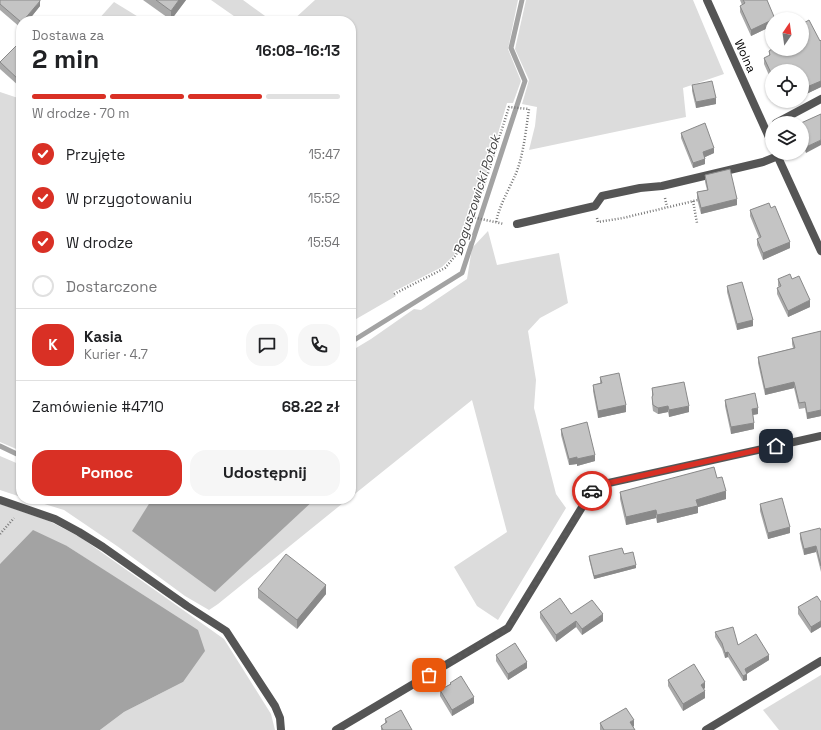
<!DOCTYPE html>
<html lang="pl">
<head>
<meta charset="utf-8">
<style>
	body { margin:0; font-family:"Space Grotesk",sans-serif; background:#f6f6f6; color:#202124; height:100vh; display:flex; flex-direction:column; font-size:15px; white-space:nowrap }
	* { box-sizing:border-box; margin:0 }
	p { font-size:13px; color:#757577 }
	.icon { flex:none; width:22px; height:22px; fill:none; stroke:currentColor; stroke-width:2; stroke-linecap:round; stroke-linejoin:round }
	.map { position:relative; flex:1; overflow:hidden }
	.drawer { position:absolute; left:16px; top:16px; width:340px; height:488px; display:flex; flex-direction:column; background:#fff; border-radius:16px; box-shadow:0 1px 3px #0004 }
	.drawer>* { flex:none }
	.needle { width:26px; rotate:13deg }
	.fabs { position:absolute; left:765px; top:12px; display:grid; gap:8px }
	.fabs a { display:grid; place-items:center; width:44px; height:44px; border-radius:50%; background:#fff; box-shadow:0 1px 3px #0004; font-size:20px }
	.pin { position:absolute; display:grid; place-items:center; width:34px; height:34px; color:#fff; margin:-17px; border-radius:8px; box-shadow:0 2px 6px #0006 }
	.courier { position:absolute; display:grid; place-items:center; width:40px; height:40px; margin:-20px; border:3px solid #d93025; border-radius:50%; background:#fff; color:#222; box-shadow:0 1px 5px #0007 }
	.summary em { font-style:normal; font-weight:700 }
	.summary div { display:flex; flex-direction:column-reverse }
	.summary { display:flex; align-items:center; justify-content:space-between; height:68px; padding:0 16px }
	h1 { font-size:26px; font-weight:700; line-height:30px }
	.bar { display:grid; grid-template-columns:repeat(4,1fr); gap:6px 4px; align-content:center; height:48px; padding:0 16px }
	.bar i { height:5px; border-radius:3px; background:#e0e0e0 }
	.bar .selected { background:#d93025 }
	.bar p { grid-column:span 4 }
	.line { display:flex; align-items:center; gap:10px; padding:0 16px; border-top:1px solid #e0e0e0 }
	.line div { flex:1 }
	.round { display:grid; place-items:center; flex:none; width:42px; height:42px; border-radius:16px; background:#f6f6f6 }
	ol { padding:0 16px; list-style:none }
	li { display:flex; align-items:center; gap:12px; height:44px }
	li p { margin-inline-start:auto }
	li .icon { padding:4px; border-radius:50%; background:#d93025; color:#fff; stroke-width:4 }
	li:last-child { color:#757577 }
	li i { width:22px; height:22px; border:2px solid #e0e0e0; border-radius:50% }
	.cta { display:flex; gap:8px; margin-top:auto; padding:8px 16px }
	.cta a { flex:1; height:46px; border-radius:16px; background:#d93025; color:#fff; font-size:16px; font-weight:700; line-height:46px; text-align:center }
	.cta a+a { background:#f6f6f6; color:#202124 }
	.map>svg:first-child { display:block }
</style>
</head>
<body>
<div class="map">
<svg width="821" height="730" viewBox="0 0 821 730">
	<rect width="100%" height="100%" fill="#fff"/>
	<g fill="#dcdcdc">
		<path d="M211,0h32l29,21h-31z"/>
		<path d="M315,0h203l-10,49 13,32 -8,22h-6l-21,71 -32,81 -12,12 -49,25 3,4 -45,26v-301h-59z"/>
		<path d="M526,0h167l31,74 -41,14 3,29 -157,33 6,-24 2,-19 -15,-3 7,-24 -14,-31z"/>
		<path d="M114,2l31,19h-48z"/>
		<path d="M0,92l21,7v352l-21,-9z"/>
		<path d="M488,231l9,34 62,-12 9,50 -28,15 -12,13 8,49 -2,28 22,86 10,14 -68,112 -21,-14 -23,-39 53,-35 -35,-132 -121,97v-146l20,-12 43,-30 7,1 46,-31 5,-31z"/>
		<path d="M0,456l21,9v32l-21,-7z"/>
		<path d="M28,499h71l12,5 3,-5h234l-130,105 -9,6 -24,-14 -68,-50 -53,-36z"/>
		<path d="M0,504l49,17 31,16 144,102 47,75 4,16h-175l24,-18 59,-30 -55,-96 -61,-40 -67,18z"/>
		<path d="M821,675v55h-42l-16,-20z"/>
	</g>
	<g fill="#a3a3a3">
		<path d="M152,499h163l-100,93 -83,-61z"/>
		<path d="M33,530l34,16 131,84 7,21 -22,31 -59,30 -24,18h-100v-166z"/>
	</g>
	<g fill="none" stroke-linecap="round" stroke-linejoin="round">
		<g stroke="#a3a3a3" stroke-width="5">
			<path d="M351,342l111,-69 63,-192 -14,-33 11,-48"/>
			<path d="M0,446l21,10"/>
		</g>
		<g stroke="#777" stroke-width="2.5" stroke-dasharray="1 2" stroke-linecap="butt">
			<path d="M665,198l2,9"/>
			<path d="M693,201l4,22"/>
			<path d="M472,217l32,7"/>
			<path d="M597,218l1,4 25,-4 75,-18"/>
			<path d="M394,294l51,-26 11,-13 26,-63 27,-85 20,2c-3,20 -5,42 -12,62 -7,17 -18,34 -21,52"/>
			<path d="M0,534l14,-16"/>
		</g>
		<g stroke="#555" stroke-width="8">
			<path d="M517,224l78,-18 7,-10 38,-8 22,-2 101,-24 15,-6"/>
			<path d="M0,500l55,19 24,13 24,15 84,59 39,25 49,75 5,12 1,12"/>
		</g>
		<g stroke="#555" stroke-width="8">
			<path d="M707,0l65,144"/>
			<path d="M776,123l45,-24"/>
			<path d="M776,153l45,98"/>
			<path d="M336,730l172,-102 87,-142 226,-50"/>
			<path d="M706,730l115,-69"/>
		</g>
	</g>
	<g fill="#a9a9a9">
		<path d="M0,0l40,6 -12,15h-7v7l-21,-18z"/>
		<path d="M143,0h43l-15,20z"/>
		<path d="M740,0h27l5,19v7l-21,10 -11,-24v-6l2,-1z"/>
		<path d="M821,40v47l-19,9 -30,-25v11l-8,-18v-6l5,-2v-5z"/>
		<path d="M21,41v43l-2,2 -19,-17v-7z"/>
		<path d="M692,85l24,19 -20,4 -4,-17z"/>
		<path d="M821,114l-15,39 -4,-8v-22z"/>
		<path d="M681,133l33,20 -9,4v7l-12,4 -12,-30z"/>
		<path d="M705,175l32,30 -36,9 -4,-15v-7l10,-2 -2,-8z"/>
		<path d="M771,208l19,40 -27,12 -6,-15v-6l2,-1 -9,-22v-6z"/>
		<path d="M778,279h14l18,28 -22,10 -11,-23v-6l2,-1 -1,-1z"/>
		<path d="M727,286l26,40 -16,4 -10,-38z"/>
		<path d="M821,331v85l-14,3 -2,-11 -6,1 -5,-21 -29,7 -7,-32v-6l35,-9 -1,-4v-6z"/>
		<path d="M600,377l26,35 -28,6 -5,-27v-6l7,-2z"/>
		<path d="M652,388l37,24 -20,5 -1,-5 -10,2 -5,-3 -1,-8z"/>
		<path d="M725,400l33,14 -5,1 1,14 -23,5 -6,-28z"/>
		<path d="M561,429l34,32 -18,5v-2l-8,1 -8,-30z"/>
		<path d="M717,478l9,21 -28,8v6l-41,10 -1,-5 -30,7 -6,-26v-7z"/>
		<path d="M760,504l30,29 -22,6 -8,-28z"/>
		<path d="M821,531v41l-5,-20 -12,3 -4,-16v-6z"/>
		<path d="M624,554l12,14 -42,11 -5,-20v-3z"/>
		<path d="M258,589l68,5 -29,35 -39,-31z"/>
		<path d="M821,602v25l-10,6 -13,-19v-7z"/>
		<path d="M540,612l31,2 32,7 -21,14 -6,-8 -20,15 -16,-24z"/>
		<path d="M715,632l23,13 31,15 -23,14 1,6 -4,1 -15,-24 -3,1 -3,-9 -7,-12z"/>
		<path d="M496,655l31,13 -19,12 -12,-19z"/>
		<path d="M668,680l37,8 -1,1 1,9 -22,13 -15,-25z"/>
		<path d="M450,683l24,20 -22,13 -12,-20v-6l10,-6z"/>
		<path d="M385,719l27,11h-31v-4l4,-2z"/>
		<path d="M600,723l34,3 -1,1 2,3h-35z"/>
	</g>
	<g fill="#898989">
		<path d="M179,0h7l-15,20v-9z"/>
		<path d="M40,1v5l-12,15h-5z"/>
		<path d="M772,20v6l-21,10v-6z"/>
		<path d="M21,78v6l-2,2v-6z"/>
		<path d="M821,81v6l-19,9v-7z"/>
		<path d="M716,98v6l-20,4v-6z"/>
		<path d="M783,101h8l-8,4z"/>
		<path d="M821,140v5l-15,8v-6z"/>
		<path d="M714,148v5l-11,5v-6z"/>
		<path d="M705,159v5l-12,4v-5z"/>
		<path d="M737,199v6l-36,9v-6z"/>
		<path d="M790,242v6l-27,12v-7z"/>
		<path d="M810,300v7l-22,10v-6z"/>
		<path d="M753,320v6l-16,4v-6z"/>
		<path d="M794,382v6l-29,7v-6z"/>
		<path d="M626,405v7l-28,6v-7z"/>
		<path d="M668,406v6l-10,2v-6z"/>
		<path d="M689,406v6l-20,5v-7z"/>
		<path d="M758,408v6l-6,1v-6z"/>
		<path d="M821,410v6l-14,3v-6z"/>
		<path d="M754,423v6l-23,5v-7z"/>
		<path d="M595,455v6l-18,5v-7z"/>
		<path d="M577,457v7l-8,1v-6z"/>
		<path d="M726,491v8l-28,8v6l-41,10v-8l39,-15z"/>
		<path d="M656,510v8l-30,7v-8z"/>
		<path d="M790,527v6l-22,6v-6z"/>
		<path d="M816,546v6l-12,3v-6z"/>
		<path d="M636,565v3l-42,11v-3z"/>
		<path d="M326,585v9l-29,35v-9z"/>
		<path d="M603,614v7l-21,14v-6z"/>
		<path d="M576,621v6l-20,15v-7z"/>
		<path d="M821,621v6l-10,6v-6z"/>
		<path d="M728,652v5l-3,1v-5z"/>
		<path d="M769,655v5l-24,15v-6z"/>
		<path d="M527,662v6l-19,12v-6z"/>
		<path d="M747,674v6l-4,1v-5z"/>
		<path d="M705,682v6l-4,3v-6z"/>
		<path d="M705,691v7l-22,13v-7z"/>
		<path d="M474,697v6l-22,13v-6z"/>
		<path d="M634,720v6l-4,2v-6z"/>
	</g>
	<g fill="#c4c4c4" stroke="#898989">
		<path d="M0,0h40v1l-17,20h-2v1l-21,-18z"/>
		<path d="M156,0h23l-8,11z"/>
		<path d="M743,0h24l8,19h-3v1l-21,10 -11,-24 5,-3z"/>
		<path d="M809,20l11,21 1,-1v41l-19,8v-18h-30v4l-8,-17 6,-3 -1,-4 3,-2h30v-25z"/>
		<path d="M21,41v37l-2,2 -19,-18z"/>
		<path d="M712,81l4,17 -20,4 -4,-17z"/>
		<path d="M821,114v26l-15,7 -4,-8v-16h-1z"/>
		<path d="M705,123l9,25 -11,4 2,7 -12,4 -12,-30z"/>
		<path d="M730,169l7,30 -36,9 -4,-16 11,-2 -3,-15z"/>
		<path d="M769,203l2,5 4,-2 15,36 -27,11 -6,-14 4,-2 -11,-27z"/>
		<path d="M790,274l2,5 7,-3 11,24 -22,11 -11,-23 4,-2 -3,-7z"/>
		<path d="M742,282l11,38 -16,4 -10,-38z"/>
		<path d="M821,331v79l-14,3 -2,-11 -6,1 -5,-21 -29,7 -7,-32 37,-9 -3,-10z"/>
		<path d="M619,373l7,32 -28,6 -5,-26 9,-2 -2,-6z"/>
		<path d="M684,382l5,24 -20,4 -1,-4 -10,2 -5,-3 -1,-8 1,-2 -1,-7z"/>
		<path d="M755,393l3,15 -6,1 2,14 -23,4 -6,-27z"/>
		<path d="M587,422l8,33 -18,4v-2l-8,2 -8,-30z"/>
		<path d="M714,467l3,11 5,-1 4,14 -30,9 2,6 -41,9 -1,-5 -30,7 -6,-25z"/>
		<path d="M782,498l8,29 -22,6 -8,-29z"/>
		<path d="M820,528l1,3v35l-5,-20 -12,3 -4,-16z"/>
		<path d="M622,548l2,6 9,-2 3,13 -42,11 -5,-20z"/>
		<path d="M286,554l40,31 -29,35 -39,-31z"/>
		<path d="M817,596l4,6v19l-10,6 -13,-20z"/>
		<path d="M560,598l11,16 21,-14 11,14 -21,15 -6,-8 -20,14 -16,-23z"/>
		<path d="M733,627l5,18 18,-11 13,21 -24,14 2,5 -4,2 -15,-24 -3,1 -3,-10 -7,-11z"/>
		<path d="M515,643l12,19 -19,12 -12,-19z"/>
		<path d="M694,664l11,18 -4,3 4,6 -22,13 -15,-24z"/>
		<path d="M461,676l13,21 -22,13 -12,-20 11,-6 -1,-1z"/>
		<path d="M626,708l8,12 -4,2 5,8h-31l-4,-7z"/>
		<path d="M401,710l11,20h-29l-2,-4 6,-4 -2,-3z"/>
	</g>
	<g fill="none" stroke-linecap="round" stroke-linejoin="round">
		<path stroke="#595959" stroke-width="4" stroke-dasharray="0 7.2" d="M429,675l79,-47 84,-137"/>
		<path stroke="#d93025" stroke-width="5" d="M592,491l3,-5 181,-40"/>
	</g>
	<g text-anchor="middle" stroke-width="3" stroke-linejoin="round" paint-order="stroke">
		<g font-size="12" fill="#000" stroke="#fff">
			<text transform="translate(745 56) rotate(66)" y="4">Wolna</text>
		</g>
		<g font-size="13" font-style="italic" fill="#444" stroke="#fff">
			<text transform="translate(476 195) rotate(-72)" y="5">Boguszowicki Potok</text>
		</g>
	</g>
</svg>
<div class="fabs">
<a><svg class="needle" viewBox="-14 -14 28 28"><path d="M0-13l5 13h-10z" fill="#e53935"/><path d="M0 13l5-13h-10z" fill="#757577"/></svg></a>
<a><svg class="icon" aria-label="locate" viewBox="0 0 24 24"><circle cx="12" cy="12" r="6"/><path d="M12 2v4M12 18v4M2 12h4M18 12h4"/></svg></a>
<a><svg class="icon" aria-label="layers" viewBox="0 0 24 24"><path d="M12 4l9 5-9 5-9-5zM3 14l9 5 9-5"/></svg></a>
</div>
<div class="pin" style="left:429px;top:675px;background:#ea580c"><svg class="icon" aria-label="bag" viewBox="0 0 24 24"><path d="M5 8h14l-1 12H6zM9 8a3 3 0 0 1 6 0"/></svg></div>
<div class="pin" style="left:776px;top:446px;background:#1f2937"><svg class="icon" aria-label="home" viewBox="0 0 24 24"><path d="M3 11l9-7 9 7M6 9v11h12V9"/></svg></div>
<div class="courier" style="left:592px;top:491px"><svg class="icon" aria-label="car" viewBox="0 0 24 24"><path d="M5 17H2v-5l4-1 3-4h7l3 4 3 1v5h-3M9 17h6M6 11h13"/><circle cx="7" cy="17" r="2"/><circle cx="17" cy="17" r="2"/></svg></div>
<section class="drawer">
<div class="summary"><div><h1>2 min</h1><p>Dostawa za</p></div><em>16:08–16:13</em></div>
<div class="bar"><i class="selected"></i><i class="selected"></i><i class="selected"></i><i></i><p>W drodze · 70 m</p></div>
<ol>
<li><svg class="icon" aria-label="check" viewBox="0 0 24 24"><path d="M5 12l5 5 9-10"/></svg>Przyjęte<p>15:47</p></li>
<li><svg class="icon" aria-label="check" viewBox="0 0 24 24"><path d="M5 12l5 5 9-10"/></svg>W przygotowaniu<p>15:52</p></li>
<li><svg class="icon" aria-label="check" viewBox="0 0 24 24"><path d="M5 12l5 5 9-10"/></svg>W drodze<p>15:54</p></li>
<li><i></i>Dostarczone</li>
</ol>
<div class="line" style="height:72px"><b class="round" style="background:#d93025;color:#fff">K</b><div><b>Kasia</b><p>Kurier · 4.7</p></div><a class="round"><svg class="icon" aria-label="chat" viewBox="0 0 24 24"><path d="M4 5h16v11H9l-5 4z"/></svg></a><a class="round"><svg class="icon" aria-label="phone" viewBox="0 0 24 24"><path d="M5 4h4l2 5-3 2q2 4 5 5l2-3 5 2v4C11 20 4 13 5 4z"/></svg></a></div>
<div class="line" style="height:52px"><div>Zamówienie #4710</div><b>68.22 zł</b></div>
<div class="cta"><a>Pomoc</a><a>Udostępnij</a></div>
</section>
</div>
</body>
</html>
